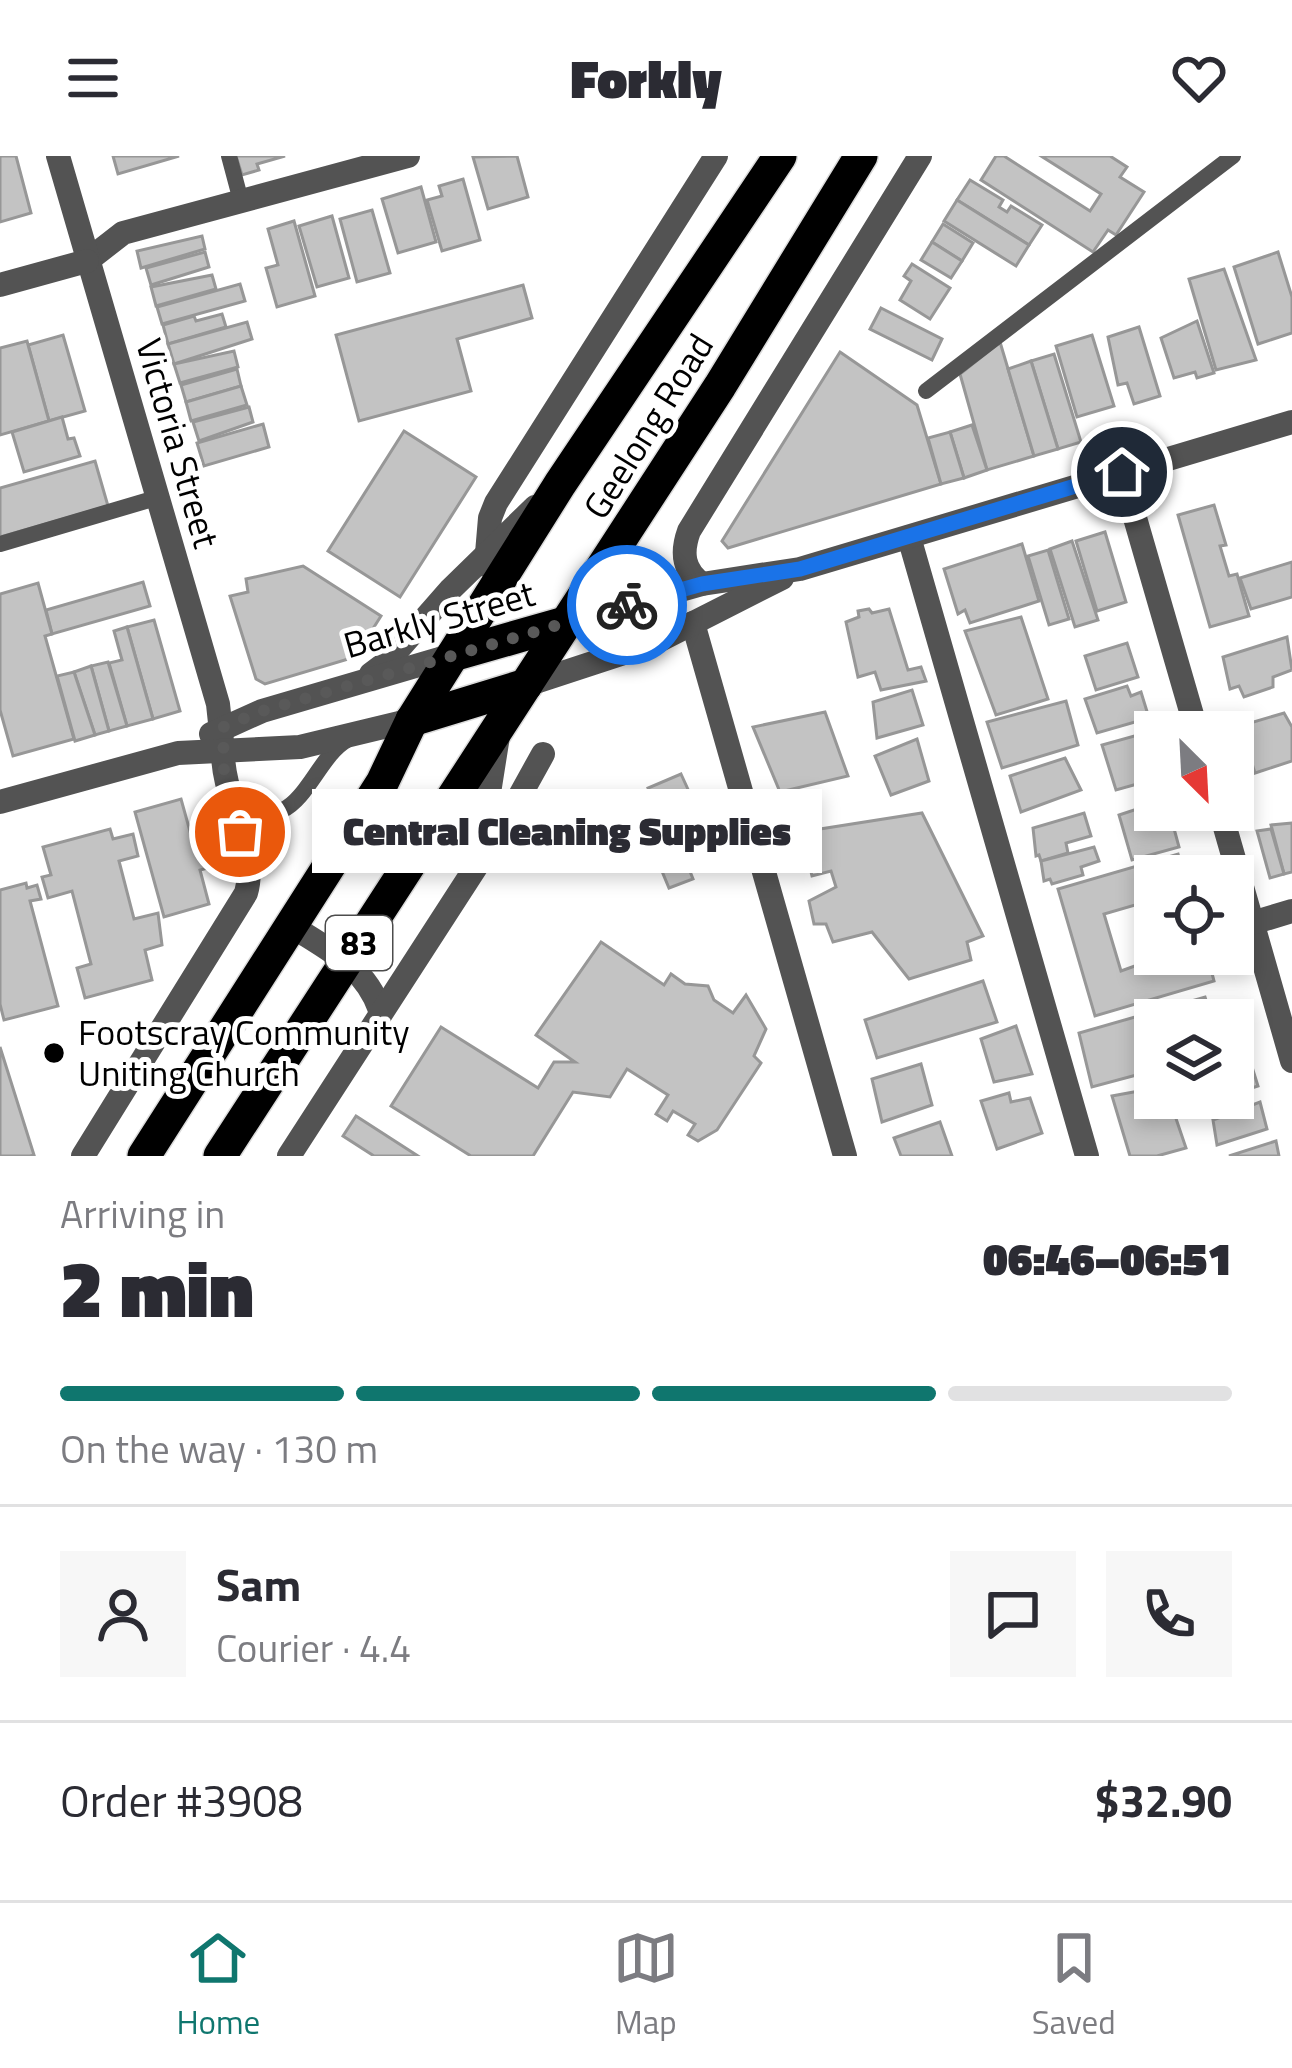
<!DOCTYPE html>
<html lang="en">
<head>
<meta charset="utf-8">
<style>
	body { margin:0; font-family:"Titillium Web",sans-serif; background:#f7f7f7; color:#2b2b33; height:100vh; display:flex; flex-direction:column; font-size:45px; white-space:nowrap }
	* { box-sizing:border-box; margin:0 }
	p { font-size:39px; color:#7c7c81 }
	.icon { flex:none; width:66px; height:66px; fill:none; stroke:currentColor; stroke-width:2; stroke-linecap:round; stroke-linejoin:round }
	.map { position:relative; height:1000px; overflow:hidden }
	.side { display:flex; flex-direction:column; background:#fff; flex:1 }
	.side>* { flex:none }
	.needle { width:78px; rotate:156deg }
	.tools { position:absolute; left:1134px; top:555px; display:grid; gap:24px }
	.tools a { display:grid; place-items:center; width:120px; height:120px; border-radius:0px; background:#fff; box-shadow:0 6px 18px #0003; font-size:60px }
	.pin { position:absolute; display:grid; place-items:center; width:102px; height:102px; color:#fff; margin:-51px; border:6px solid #fff; border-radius:50%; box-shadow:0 3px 12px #0007 }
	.courier { position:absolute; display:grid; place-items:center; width:120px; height:120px; margin:-60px; border:9px solid #1a73e8; border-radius:50%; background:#fff; color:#222; box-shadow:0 3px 15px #0007 }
	.bubble { position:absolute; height:84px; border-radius:0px; background:#fff; box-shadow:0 6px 18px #0003; font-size:39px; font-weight:800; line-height:84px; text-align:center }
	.head em { font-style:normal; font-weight:800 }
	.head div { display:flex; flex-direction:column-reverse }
	.head { display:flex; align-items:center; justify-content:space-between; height:204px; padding:0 60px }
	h1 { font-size:78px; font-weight:800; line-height:90px }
	.bar { display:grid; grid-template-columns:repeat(4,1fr); gap:18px 12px; align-content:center; height:144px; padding:0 60px }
	.bar i { height:15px; border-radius:9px; background:#e1e1e2 }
	.bar .selected { background:#0f766e }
	.bar p { grid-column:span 4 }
	.line { display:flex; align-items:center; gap:30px; padding:0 60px; border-top:3px solid #e1e1e2 }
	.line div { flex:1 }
	.round { display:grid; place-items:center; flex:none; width:126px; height:126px; border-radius:0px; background:#f7f7f7 }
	header { display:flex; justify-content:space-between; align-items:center; height:156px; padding:0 60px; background:#fff; font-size:54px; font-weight:800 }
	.tab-bar { display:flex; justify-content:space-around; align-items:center; height:168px; border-top:3px solid #e1e1e2; background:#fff; font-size:33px; color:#7c7c81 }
	.tab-bar a { display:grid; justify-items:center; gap:6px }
	.tab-bar .selected { color:#0f766e }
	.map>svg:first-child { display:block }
</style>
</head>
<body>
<header><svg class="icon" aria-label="menu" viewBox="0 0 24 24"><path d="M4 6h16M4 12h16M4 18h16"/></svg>Forkly<svg class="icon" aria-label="heart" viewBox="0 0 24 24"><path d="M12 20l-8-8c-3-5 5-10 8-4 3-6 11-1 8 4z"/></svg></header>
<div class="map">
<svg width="1292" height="1000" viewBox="0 0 1292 1000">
	<rect width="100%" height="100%" fill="#fff"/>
	<g fill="#c3c3c3" stroke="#979797" stroke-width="3">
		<path d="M0,0h16l15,57 -31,9z"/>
		<path d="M113,0h66l-61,18z"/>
		<path d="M236,0h49l-28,8 2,6 -17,5z"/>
		<path d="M517,0l11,41 -40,12 -15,-52z"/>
		<path d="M996,0h8l86,55 11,-17 -60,-38h69l17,11 -7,10 24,15 -28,43 -8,-5 -15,22 -112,-72z"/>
		<path d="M463,23l17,61 -38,11 -15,-51 15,-4 -3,-10z"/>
		<path d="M970,24l33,20 -4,7 8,5 4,-6 31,19 -13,20 -72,-45z"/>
		<path d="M421,31l15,55 -38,11 -16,-54z"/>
		<path d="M957,44l72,45 -13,21 -72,-45z"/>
		<path d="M372,54l18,63 -33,9 -17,-63z"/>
		<path d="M332,60l17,62 -32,9 -18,-61z"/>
		<path d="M294,65l21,75 -38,11 -11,-39 12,-3 -10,-36z"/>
		<path d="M943,68l30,19 -11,18 -30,-19z"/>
		<path d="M202,80l3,13 -64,19 -4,-17z"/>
		<path d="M932,86l30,19 -11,17 -30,-18z"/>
		<path d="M205,96l4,15 -58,18 -5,-17z"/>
		<path d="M1278,96l14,45v36l-34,11 -24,-77z"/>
		<path d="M912,108l38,24 -20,31 -30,-19 11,-19 -7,-5z"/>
		<path d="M1224,113l32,91 -40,10 -27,-91z"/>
		<path d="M212,119l4,14 -60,17 -5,-19z"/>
		<path d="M240,128l5,17 -83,23 -5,-17z"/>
		<path d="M523,129l9,33 -75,21 14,52 -112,30 -23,-86z"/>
		<path d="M881,152l61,31 -10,21 -62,-31z"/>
		<path d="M222,158l4,13 -58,17 -5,-19 31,-9 2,5z"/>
		<path d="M1197,165l17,52 -17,5 -2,-6 -21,6 -13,-40z"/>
		<path d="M247,166l5,17 -78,25 -6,-20z"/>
		<path d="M1139,171l21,69 -26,8 -7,-21 -9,2 -10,-48z"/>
		<path d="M63,179l22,76 -36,10 -21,-76z"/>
		<path d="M1092,179l22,71 -37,11 -21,-71z"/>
		<path d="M27,185l22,80 -49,14v-87z"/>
		<path d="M1000,186l34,114 -47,14 -27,-96z"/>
		<path d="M234,195l4,16 -58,16 -6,-19z"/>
		<path d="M840,196l77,53 24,79 -213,64 -6,-7z"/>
		<path d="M1054,198l27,88 -23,7 -27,-88z"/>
		<path d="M1031,205l27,88 -24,7 -26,-87z"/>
		<path d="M237,213l4,17 -55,16 -5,-17z"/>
		<path d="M241,230l6,19 -56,16 -5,-19z"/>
		<path d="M249,251l4,15 -54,19 -6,-19z"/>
		<path d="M62,261l6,22 6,-1 6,18 -56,16 -12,-40z"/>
		<path d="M263,268l6,23 -65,19 -7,-23z"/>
		<path d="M972,269l15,45 -23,8 -14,-46z"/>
		<path d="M404,275l72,46 -76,120 -72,-46z"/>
		<path d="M950,276l14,46 -23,6 -13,-46z"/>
		<path d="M95,305l13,45 -108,31v-49z"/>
		<path d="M1214,349l12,40 -6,1 9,30 8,-2 12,42 -39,11 -32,-112z"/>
		<path d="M1105,376l21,70 -29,9 -21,-70z"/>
		<path d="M1072,385l26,79 -23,7 -25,-78z"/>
		<path d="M1022,388l17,57 -69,22 -5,-13 -7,4 -14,-45z"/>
		<path d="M1048,394l21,69 -20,6 -21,-69z"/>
		<path d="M1292,406v35l-41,12 -11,-31z"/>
		<path d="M303,410l78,50 -26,41 -90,27 -9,-5 -26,-83 18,-4 -2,-13z"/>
		<path d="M143,426l7,24 -98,28 -6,-24z"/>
		<path d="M38,427l14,51 -7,2 29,103 -61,17 -13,-46v-116z"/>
		<path d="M869,453l3,4 17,-4 19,61 13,-3 5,14 -45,9 -6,-18 -17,5 -12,-55 13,-5 -1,-6z"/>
		<path d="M1021,461l27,82 -52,16 -31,-84z"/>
		<path d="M154,464l26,91 -27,8 -26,-92z"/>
		<path d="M127,471l26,92 -26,7 -18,-63 13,-3 -8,-29z"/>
		<path d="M1287,481l5,33 -19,7v10l-29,10 -5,-11 -9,3 -7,-32z"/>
		<path d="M1127,487l11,34 -42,13 -11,-34z"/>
		<path d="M108,506l19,64 -18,5 -18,-65z"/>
		<path d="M91,510l18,65 -14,4 -21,-63z"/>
		<path d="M74,516l21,63 -20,6 -18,-65z"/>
		<path d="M1127,530l4,10 10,-4 8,26 -52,15 -12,-34z"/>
		<path d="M912,534l11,35 -46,13 -4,-36z"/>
		<path d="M1066,545l12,44 -76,23 -15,-46z"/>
		<path d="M825,556l23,64 -68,16 -27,-65z"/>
		<path d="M1284,557l8,14v34l-37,12 -15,-47z"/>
		<path d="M1145,577l10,29v17l-39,11 -14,-45z"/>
		<path d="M917,583l12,42 -38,14 -16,-39z"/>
		<path d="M1065,602l16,32 -60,22 -11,-36z"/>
		<path d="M681,618l25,55 -31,14 3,8 -19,9 -7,-16 -36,16 -5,-4 -17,8 -7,-16 9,-4 -5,-13 63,-29 -6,-14z"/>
		<path d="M181,643l10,36 22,-6 10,35 -23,6 9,34 -45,13 -29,-105z"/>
		<path d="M1155,647v7h14l10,37 -47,13 -13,-45z"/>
		<path d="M922,657l61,123 -16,6 4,18 -62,19 -37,-47 -39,10 -7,-18h-12l-5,-23 27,-14 -5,-16 -19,5 -11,-44z"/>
		<path d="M1084,657l7,23 -25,7 2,10 -27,8 -2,-6 -3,1 -3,-28z"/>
		<path d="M1292,667v49l-8,2 -13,-49z"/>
		<path d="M110,673l3,10 20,-5 5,22 -19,5 15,58 24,-6 4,32 -17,5 7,30 -67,18 -8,-30 14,-4 -19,-73 -24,7 -6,-21 9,-2 -8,-28z"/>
		<path d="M1271,673l13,45 -14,4 -13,-47z"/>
		<path d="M1094,691l5,14 -18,6 2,8 -31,9 -2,-5 -6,2 -3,-20z"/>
		<path d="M683,698l10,25 -24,9 -10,-24z"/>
		<path d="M1178,698l6,22h-29v35l-3,-11 -48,14 17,57 47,-17h39l7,27 -119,35 -37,-127z"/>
		<path d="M26,727l1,5 10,-3 4,14 -11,2 28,105 -54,14 -4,-16v-114z"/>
		<path d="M601,786l63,43 7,-11 14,10 23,2 6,14 19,13 13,-18 20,34 -12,27 7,7 -44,67 -19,11 -10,-6 7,-11 -22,-13 -6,10 -11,-7 12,-19 -41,-26 -17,28 -37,-5 -40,64h-62l-80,-50 50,-79 97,61 16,-26h21l-39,-27z"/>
		<path d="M983,825l14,41 -120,36 -12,-38z"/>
		<path d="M1205,841l7,23h-57v50l-63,17 -13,-54z"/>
		<path d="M1016,870l16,48 -38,8 -13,-43z"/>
		<path d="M0,891l34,108 -4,1h-30z"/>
		<path d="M1247,895l11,35 -25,8v-38z"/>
		<path d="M921,908l11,41 -50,17 -10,-43z"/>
		<path d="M1155,932v10h14l17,50 -29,8h-27l-18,-60z"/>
		<path d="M1009,937l2,9 19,-4 12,35 -45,16 -16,-48z"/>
		<path d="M1260,946l7,27 -50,16 -4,-25z"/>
		<path d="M356,960l62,40h-44l-31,-20z"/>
		<path d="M940,966l12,34h-51l-7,-18z"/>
		<path d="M1276,985l3,15h-50z"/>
	</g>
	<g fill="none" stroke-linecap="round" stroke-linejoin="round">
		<g stroke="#dbdbdb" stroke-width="36">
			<g id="trunk">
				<path d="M453,499l115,-33"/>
				<path d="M412,564l114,-35"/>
				<path d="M144,1000l238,-373 30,-63 148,-236 220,-328"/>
				<path d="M220,1000l500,-770 141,-230"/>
			</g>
		</g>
		<g stroke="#535353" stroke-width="16">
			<path d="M229,0l12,45"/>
			<path d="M926,235l307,-235"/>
			<path d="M0,388l156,-46"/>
			<path d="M231,637c65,60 78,-32 116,-53"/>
		</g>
		<g stroke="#535353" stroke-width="24">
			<path d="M87,105l36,-28 285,-77"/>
			<path d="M1122,317l75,259"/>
			<path d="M909,381l178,619"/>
			<path d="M486,409l4,-47 6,-15 220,-347"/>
			<path d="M702,428c-19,-14 -21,-31 -13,-53l231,-375"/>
			<path d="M693,467l152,533"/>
			<path d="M1220,654l72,251"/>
			<path d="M479,700l19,-120"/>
			<path d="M1252,767l40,-12"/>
			<path d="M290,769c37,24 75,41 90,85"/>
			<path d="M83,1000l163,-263c13,-45 -24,-95 -23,-142"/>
			<path d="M289,1000l218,-337 36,-65"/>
		</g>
		<g stroke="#535353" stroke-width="24">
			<path d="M58,0l160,548 5,47"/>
			<path d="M0,129l87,-24"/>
			<path d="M568,466l134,-38 98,-15 492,-147"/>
			<path d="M371,518l16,-12 64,-73 84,-82"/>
			<path d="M526,529l128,-42 128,-65"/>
			<path d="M211,578l51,-23 191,-56"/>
			<path d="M0,646l178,-49 122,-6 112,-27"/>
		</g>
		<use href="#trunk" stroke="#000" stroke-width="33"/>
	</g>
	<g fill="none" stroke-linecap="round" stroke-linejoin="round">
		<path stroke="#595959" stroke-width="12" stroke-dasharray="0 21.6" d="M240,676l-16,-61 -1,-44 39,-16 365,-106"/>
		<path stroke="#1a73e8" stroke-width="15" d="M627,449l75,-21 98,-15 322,-97"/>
	</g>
	<circle fill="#000" stroke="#fff" stroke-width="4.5" cx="54" cy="897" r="12"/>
	<g text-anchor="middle" stroke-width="10" stroke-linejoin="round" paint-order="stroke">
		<rect fill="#fff" stroke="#4c4c4c" stroke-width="3" x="326" y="760" width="66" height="54" rx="9"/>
		<g font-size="33" font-weight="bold" fill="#000">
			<text x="359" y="799">83</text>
		</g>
		<g font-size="36" fill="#000" stroke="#fff">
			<text transform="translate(648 270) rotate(-58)" y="13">Geelong Road</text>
			<text transform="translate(178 287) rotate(74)" y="13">Victoria Street</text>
			<text transform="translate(439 463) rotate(-16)" y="13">Barkly Street</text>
		</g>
		<g font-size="36" fill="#000" stroke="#fff" text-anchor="start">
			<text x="78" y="889">Footscray Community<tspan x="78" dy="41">Uniting Church</tspan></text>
		</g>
	</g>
</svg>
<div class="tools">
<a><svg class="needle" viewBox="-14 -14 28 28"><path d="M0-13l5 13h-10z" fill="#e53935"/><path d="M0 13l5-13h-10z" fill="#7c7c81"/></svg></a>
<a><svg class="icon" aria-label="locate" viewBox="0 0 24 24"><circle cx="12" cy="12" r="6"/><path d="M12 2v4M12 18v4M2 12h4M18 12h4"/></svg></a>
<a><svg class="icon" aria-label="layers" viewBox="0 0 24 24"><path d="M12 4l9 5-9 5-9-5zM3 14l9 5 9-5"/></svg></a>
</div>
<div class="pin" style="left:240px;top:676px;background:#ea580c"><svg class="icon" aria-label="bag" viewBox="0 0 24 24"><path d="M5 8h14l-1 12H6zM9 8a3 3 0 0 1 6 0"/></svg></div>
<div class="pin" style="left:1122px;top:316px;background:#1f2937"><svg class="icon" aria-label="home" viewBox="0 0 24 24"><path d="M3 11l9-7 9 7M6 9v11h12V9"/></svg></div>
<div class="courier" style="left:627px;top:449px"><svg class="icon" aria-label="bike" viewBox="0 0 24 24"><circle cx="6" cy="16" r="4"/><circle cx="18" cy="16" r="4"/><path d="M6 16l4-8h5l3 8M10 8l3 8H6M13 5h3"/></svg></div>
<div class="bubble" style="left:312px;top:633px;width:510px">Central Cleaning Supplies</div>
</div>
<section class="side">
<div class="head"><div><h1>2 min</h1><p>Arriving in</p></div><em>06:46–06:51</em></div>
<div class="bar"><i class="selected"></i><i class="selected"></i><i class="selected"></i><i></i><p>On the way · 130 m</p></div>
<div class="line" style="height:216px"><a class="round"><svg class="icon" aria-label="person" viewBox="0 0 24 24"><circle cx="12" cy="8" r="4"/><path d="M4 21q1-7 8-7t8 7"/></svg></a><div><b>Sam</b><p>Courier · 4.4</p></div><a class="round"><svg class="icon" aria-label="chat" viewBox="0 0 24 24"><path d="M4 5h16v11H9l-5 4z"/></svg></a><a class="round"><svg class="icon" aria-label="phone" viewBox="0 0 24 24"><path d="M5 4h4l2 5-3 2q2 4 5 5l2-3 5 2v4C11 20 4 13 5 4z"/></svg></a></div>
<div class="line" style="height:156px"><div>Order #3908</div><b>$32.90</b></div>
</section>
<nav class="tab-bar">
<a class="selected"><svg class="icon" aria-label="home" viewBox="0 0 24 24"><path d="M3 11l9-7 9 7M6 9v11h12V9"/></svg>Home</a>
<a><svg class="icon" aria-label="map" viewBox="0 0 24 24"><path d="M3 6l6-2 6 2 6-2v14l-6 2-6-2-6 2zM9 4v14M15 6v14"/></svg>Map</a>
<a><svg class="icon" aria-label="saved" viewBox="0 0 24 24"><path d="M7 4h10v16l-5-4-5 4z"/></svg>Saved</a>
</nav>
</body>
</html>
